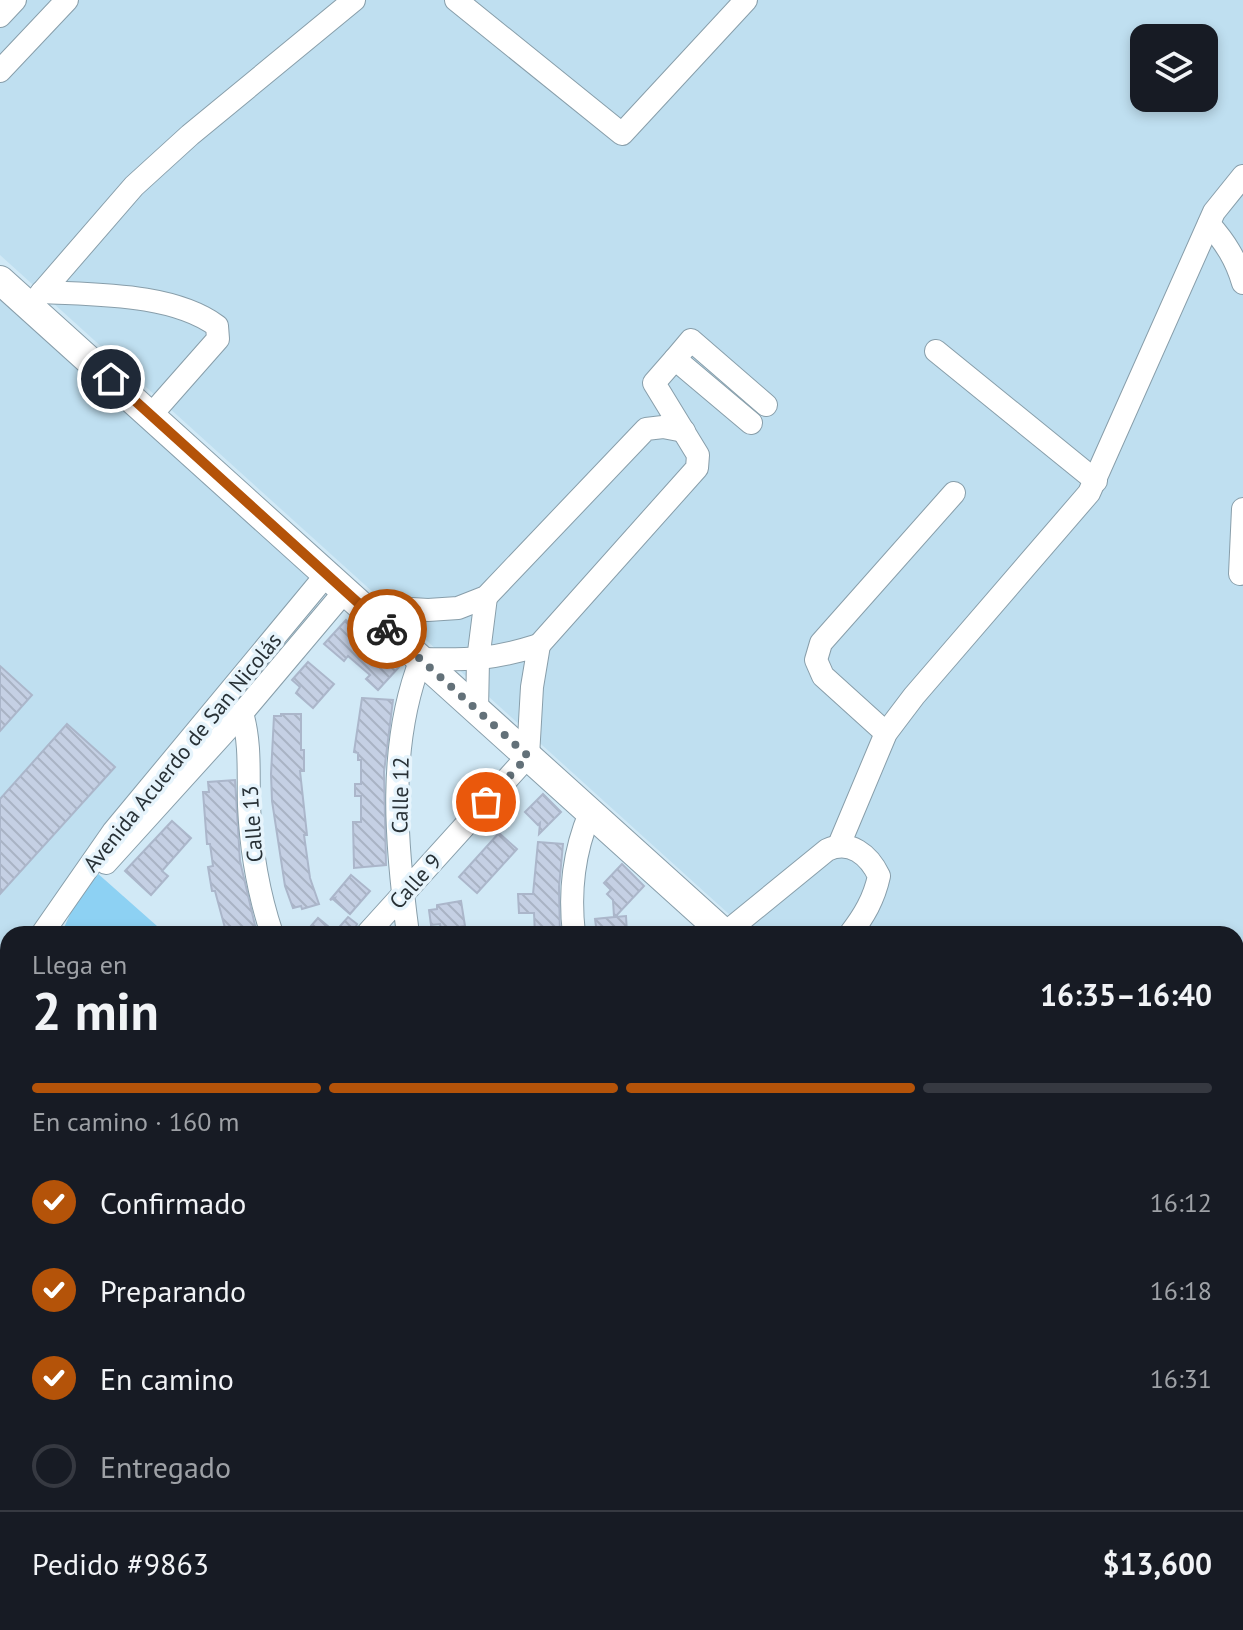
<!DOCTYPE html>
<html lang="es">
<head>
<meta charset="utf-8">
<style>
	body { margin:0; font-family:"PT Sans",sans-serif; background:#242831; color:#f1f3f6; height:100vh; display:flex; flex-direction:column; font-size:30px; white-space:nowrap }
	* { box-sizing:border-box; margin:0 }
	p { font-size:26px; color:#9ea1a6 }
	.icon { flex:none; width:44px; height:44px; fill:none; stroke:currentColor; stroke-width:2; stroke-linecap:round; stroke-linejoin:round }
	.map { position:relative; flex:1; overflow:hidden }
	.side { position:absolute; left:0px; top:926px; width:1244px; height:704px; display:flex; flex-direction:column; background:#171b24; border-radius:24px 24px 0 0; box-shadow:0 4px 12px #0003 }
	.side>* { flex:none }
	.buttons { position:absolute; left:1130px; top:24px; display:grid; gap:16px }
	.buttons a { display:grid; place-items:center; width:88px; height:88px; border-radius:16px; background:#171b24; box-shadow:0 4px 12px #0003; font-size:40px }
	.pin { position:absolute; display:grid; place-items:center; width:68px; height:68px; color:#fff; margin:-34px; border:4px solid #fff; border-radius:50%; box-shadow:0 2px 8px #0007 }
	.courier { position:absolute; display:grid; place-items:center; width:80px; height:80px; margin:-40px; border:6px solid #b45309; border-radius:50%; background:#fff; color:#222; box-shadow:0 2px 10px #0007 }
	.summary em { font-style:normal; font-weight:700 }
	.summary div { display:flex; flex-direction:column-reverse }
	.summary { display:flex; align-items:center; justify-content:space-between; height:136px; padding:0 32px }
	h1 { font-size:52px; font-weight:700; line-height:60px }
	.bar { display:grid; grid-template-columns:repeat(4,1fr); gap:12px 8px; align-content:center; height:96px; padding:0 32px }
	.bar i { height:10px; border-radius:6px; background:#363941 }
	.bar .active { background:#b45309 }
	.bar p { grid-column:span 4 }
	.line { display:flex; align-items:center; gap:20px; padding:0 32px; border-top:2px solid #363941 }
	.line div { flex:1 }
	ol { padding:0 32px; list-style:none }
	li { display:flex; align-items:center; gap:24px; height:88px }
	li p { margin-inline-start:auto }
	li .icon { padding:8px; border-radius:50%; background:#b45309; color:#fff; stroke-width:4 }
	li:last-child { color:#9ea1a6 }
	li i { width:44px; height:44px; border:4px solid #363941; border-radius:50% }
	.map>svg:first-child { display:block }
</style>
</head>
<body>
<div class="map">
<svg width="1243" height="1630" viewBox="0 0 1243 1630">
	<defs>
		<pattern id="building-back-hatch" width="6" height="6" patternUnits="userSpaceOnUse" patternTransform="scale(2)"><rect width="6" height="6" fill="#c5d0e4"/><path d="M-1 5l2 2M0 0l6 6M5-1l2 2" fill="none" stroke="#a9b3c4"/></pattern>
	</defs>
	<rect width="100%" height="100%" fill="#d1e9f6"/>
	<g fill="#bfdff0" fill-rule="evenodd">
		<path d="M0,0h1243v1155l-7,9v-230h-485l-751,-679zM1144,38h60v60h-60z"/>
		<path d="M0,280l326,295 -284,359h-34v47l-8,10z"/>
	</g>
	<g fill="#8dd1f3">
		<path d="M96,872l70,62h-105l17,-37z"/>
		<path d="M8,1005v89l-8,-7v-73z"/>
		<path d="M0,1091l8,7v524h123l-7,8h-124z"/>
		<path d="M1243,1224v152l-7,-6v-139z"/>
		<path d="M1236,1397l7,7v226h-802l4,-8h791z"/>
	</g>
	<g fill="url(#building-back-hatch)" stroke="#abb6ca" stroke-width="2">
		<path d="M346,620l53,47 -21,23 -12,-11 4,-4 -22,-19 -4,5 -20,-17z"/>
		<path d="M308,662l26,22 -21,24 -17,-15 4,-6 -8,-7z"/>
		<path d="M0,666l32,29 -32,36z"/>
		<path d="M362,698l31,2 -9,72 2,93 -32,3 -1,-46h8v-26h-6v-12h6v-24h-3v-7l-4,-1z"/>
		<path d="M281,714h20v36h3v21h-4l7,64h-3l6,43 9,26 -17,5 -1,-3 -8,2 -8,-22 -13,-85 -1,-27 3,-58h7z"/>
		<path d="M67,724l48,43 -115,127v-95z"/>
		<path d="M235,780l5,81 17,73h-25l-3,-7 -4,1 -10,-37h-3l-4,-24 5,-1 -3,-22h-3l-4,-52h6l-1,-10z"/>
		<path d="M543,794l18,18 -22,22 1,-11 -2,2 -13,-13z"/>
		<path d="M172,821l19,17 -29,33 6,5 -17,19 -26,-24z"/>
		<path d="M499,833l18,16 -40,44 -18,-16z"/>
		<path d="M538,842l25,2 -4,43 1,47h-25l-1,-21h-15l-1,-19h15z"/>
		<path d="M622,864l22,22 -29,31 11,-1 1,18h-30l-2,-15 19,-2 -1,-17 -6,-6 4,-4 -7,-7z"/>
		<path d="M351,875l19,16 -20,23 -16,-14 1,-2 -5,2z"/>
		<path d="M461,901l4,25 -24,4 -1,-6 -9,1 -2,-15 8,-1v-4z"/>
		<path d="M348,917l9,7 -4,10h-49l14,-16 17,14z"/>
	</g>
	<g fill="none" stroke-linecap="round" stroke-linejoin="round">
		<g stroke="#889eaa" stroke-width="24">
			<g id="minor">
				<path d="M456,0l166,134 124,-134"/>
				<path d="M0,16l15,-16"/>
				<path d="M0,71l67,-71"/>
				<path d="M1209,224c16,18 27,35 34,59"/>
				<path d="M42,292c53,3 130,1 175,34l1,13 -67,76"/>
				<path d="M30,306l104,-120 56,-51 164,-135"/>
				<path d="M936,351l160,130"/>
				<path d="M675,359l16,-19 75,65"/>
				<path d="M1240,574l3,-65"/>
				<path d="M362,606l66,4 30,-2 28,-11 160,-168 17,-2 21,4"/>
				<path d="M539,645l158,-177 1,-13 -44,-72 21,-24 76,64"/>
				<path d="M477,710l1,-50 8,-63"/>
				<path d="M242,713c9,31 6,61 7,93 2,44 9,86 23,128"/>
				<path d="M886,733l-63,-57 -7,-16 5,-17 133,-150"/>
				<path d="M839,845l47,-112 28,-37 175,-203 125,-281 29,-36"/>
				<path d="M106,863l136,-150 103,-122"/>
				<path d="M42,934l71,-102 213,-257"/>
				<path d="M367,934l161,-178 4,-69 7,-42c-47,15 -70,15 -118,14 -34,87 -25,185 -13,275"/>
				<path d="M574,934c-5,-42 0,-83 16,-121"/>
				<path d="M724,934l103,-84c23,-11 42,5 52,26 -5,23 -15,40 -29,58"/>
				<path d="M0,991l8,-10"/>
				<path d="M1236,1202l7,-8"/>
				<path d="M1236,1388l7,6"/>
				<path d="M340,1622l9,8"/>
				<path d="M124,1630l7,-8"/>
				<path d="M422,1630l3,-8"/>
			</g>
		</g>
		<g stroke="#889eaa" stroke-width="30">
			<path id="major" d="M0,280l725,654"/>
		</g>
		<use href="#minor" stroke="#fff" stroke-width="22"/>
		<use href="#major" stroke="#fff" stroke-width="28"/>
	</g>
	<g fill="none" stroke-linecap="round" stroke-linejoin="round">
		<path stroke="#637179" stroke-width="8" stroke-dasharray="0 14.4" d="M387,629l141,127 -42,46"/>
		<path stroke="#b45309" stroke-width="10" d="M111,379l276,250"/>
	</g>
	<g text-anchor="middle" stroke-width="7" stroke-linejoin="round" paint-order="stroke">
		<g font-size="22" fill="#283136" stroke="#e6f4fc">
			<text transform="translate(182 752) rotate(-51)" y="8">Avenida Acuerdo de San Nicolás</text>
			<text transform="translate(400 795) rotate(-89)" y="8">Calle 12</text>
			<text transform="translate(252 824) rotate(-94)" y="8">Calle 13</text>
			<text transform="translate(415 881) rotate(-48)" y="8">Calle 9</text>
		</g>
	</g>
</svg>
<div class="buttons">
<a><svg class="icon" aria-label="layers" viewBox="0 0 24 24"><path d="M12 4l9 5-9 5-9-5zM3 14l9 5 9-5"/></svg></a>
</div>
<div class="pin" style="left:486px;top:802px;background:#ea580c"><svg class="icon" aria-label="bag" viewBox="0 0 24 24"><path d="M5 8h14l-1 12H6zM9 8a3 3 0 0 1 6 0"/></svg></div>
<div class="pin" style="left:111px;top:379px;background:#1f2937"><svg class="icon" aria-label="home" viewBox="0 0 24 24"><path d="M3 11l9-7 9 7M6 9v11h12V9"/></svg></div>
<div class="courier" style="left:387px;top:629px"><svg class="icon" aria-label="bike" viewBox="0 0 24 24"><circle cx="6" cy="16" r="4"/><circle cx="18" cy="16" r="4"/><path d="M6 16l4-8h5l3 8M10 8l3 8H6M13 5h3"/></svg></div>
<section class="side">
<div class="summary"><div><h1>2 min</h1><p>Llega en</p></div><em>16:35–16:40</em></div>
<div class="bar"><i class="active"></i><i class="active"></i><i class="active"></i><i></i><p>En camino · 160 m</p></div>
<ol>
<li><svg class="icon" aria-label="check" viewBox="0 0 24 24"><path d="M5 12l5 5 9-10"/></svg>Confirmado<p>16:12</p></li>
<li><svg class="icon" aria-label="check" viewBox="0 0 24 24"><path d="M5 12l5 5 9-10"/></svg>Preparando<p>16:18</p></li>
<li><svg class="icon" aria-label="check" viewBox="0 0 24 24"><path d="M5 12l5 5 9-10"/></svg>En camino<p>16:31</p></li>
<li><i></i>Entregado</li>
</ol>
<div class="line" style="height:104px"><div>Pedido #9863</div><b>$13,600</b></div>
</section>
</div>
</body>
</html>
